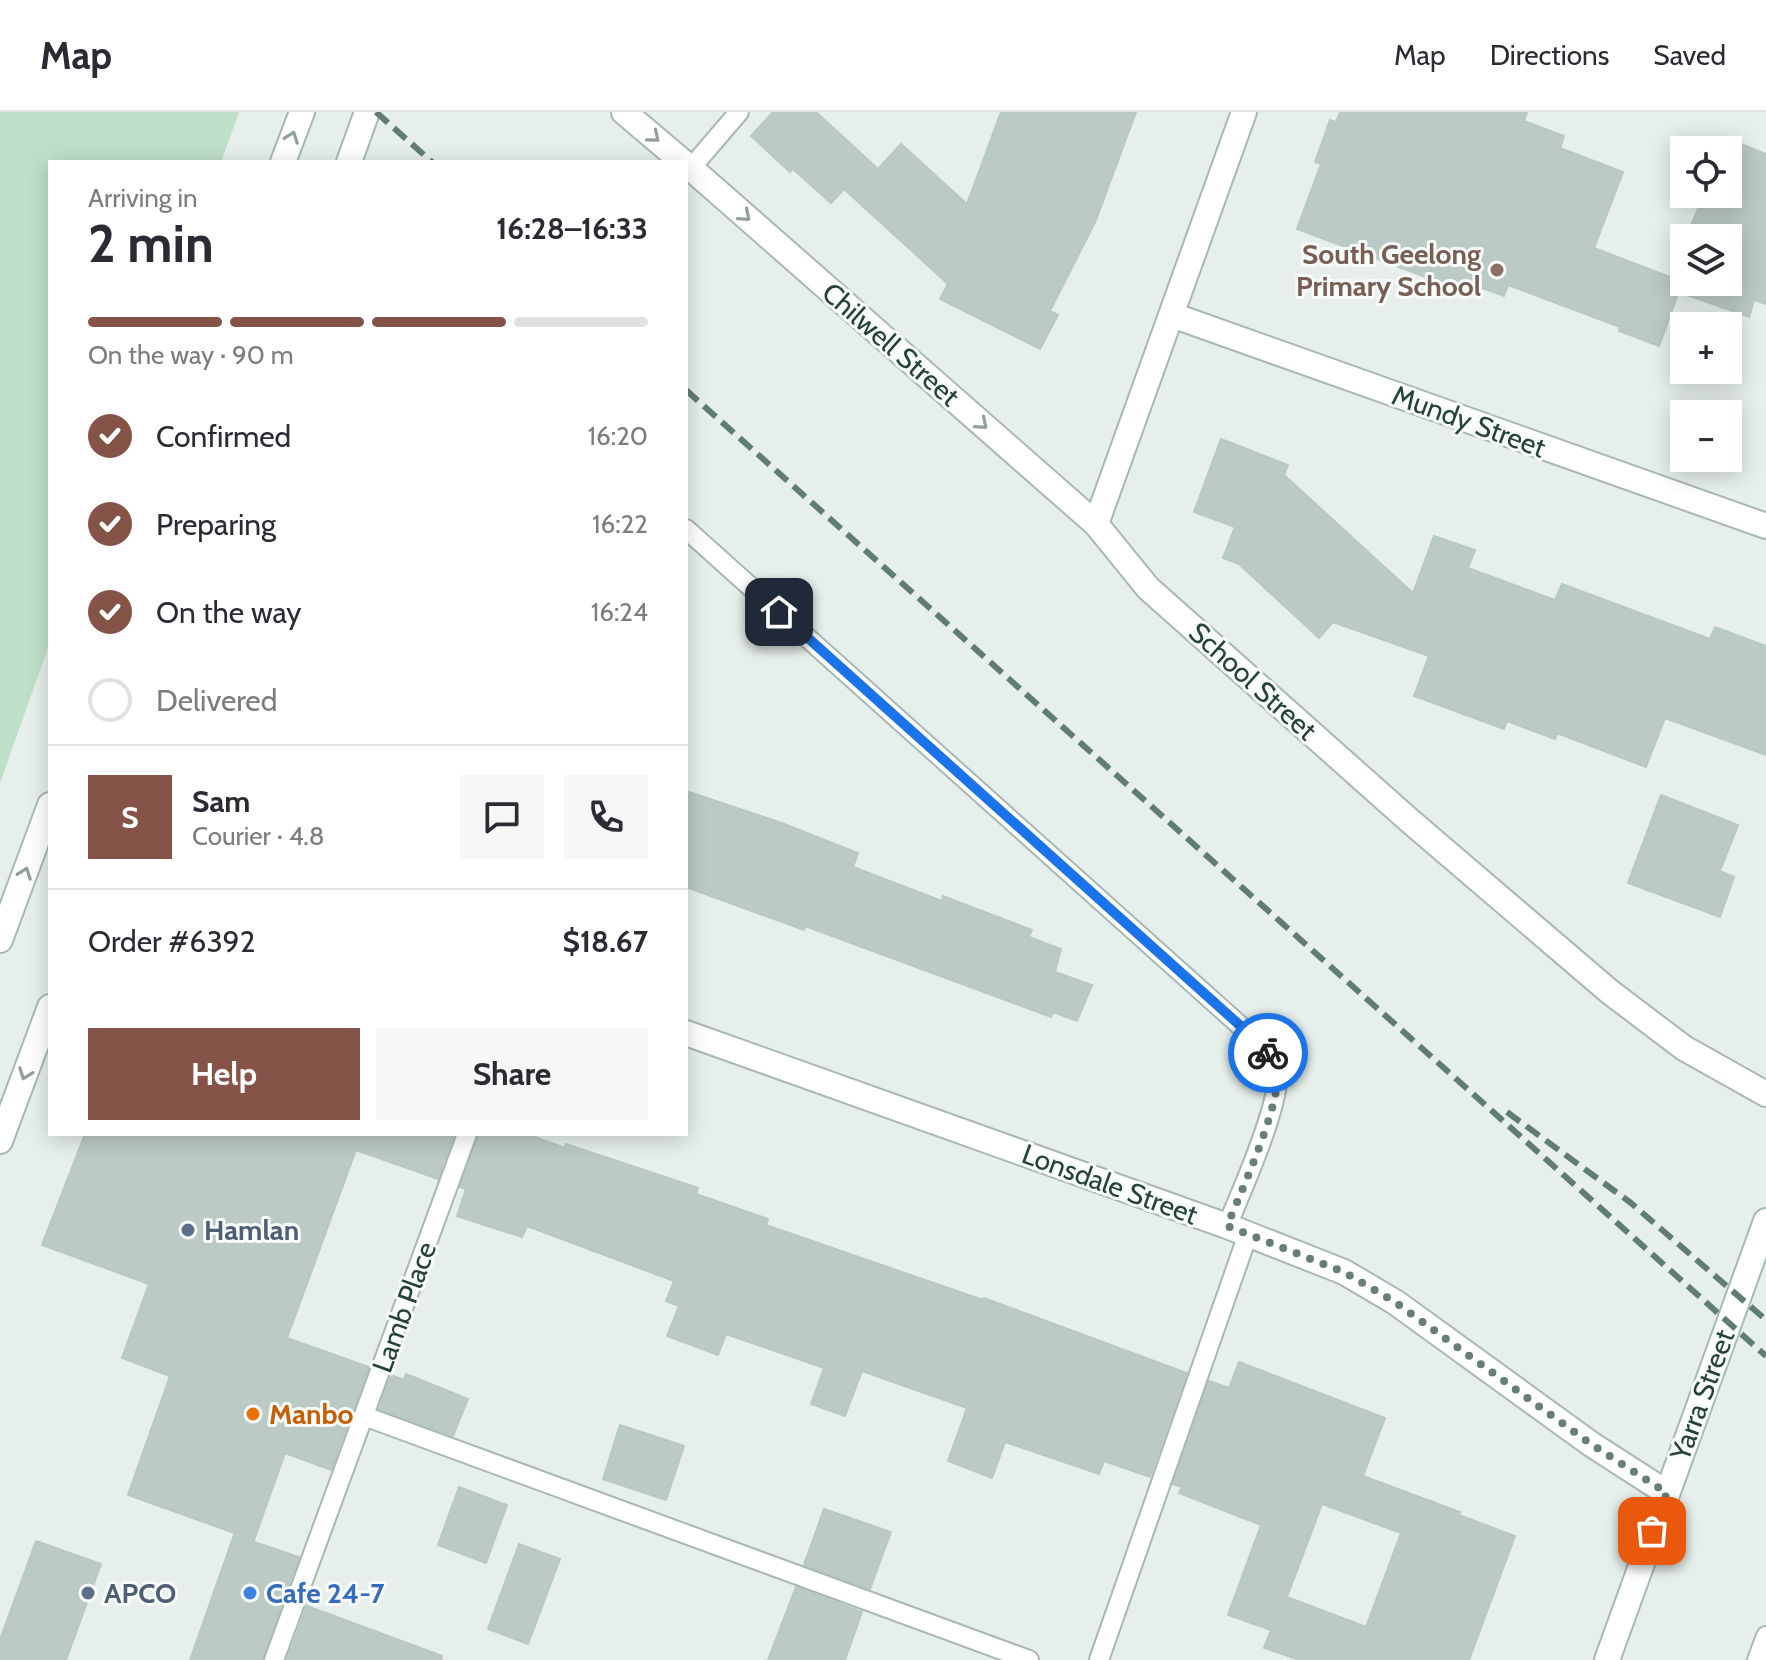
<!DOCTYPE html>
<html lang="en">
<head>
<meta charset="utf-8">
<style>
	body { margin:0; font-family:Cabin,sans-serif; background:#f7f7f7; color:#2b2b33; height:100vh; display:flex; flex-direction:column; font-size:30px; white-space:nowrap }
	* { box-sizing:border-box; margin:0 }
	p { font-size:26px; color:#7c7c81 }
	.icon { flex:none; width:44px; height:44px; fill:none; stroke:currentColor; stroke-width:2; stroke-linecap:round; stroke-linejoin:round }
	.map { position:relative; flex:1; overflow:hidden }
	.sheet { position:absolute; left:48px; top:48px; width:640px; height:976px; display:flex; flex-direction:column; background:#fff; border-radius:0px; box-shadow:0 4px 20px #0003 }
	.sheet>* { flex:none }
	.tools { position:absolute; left:1670px; top:24px; display:grid; gap:16px }
	.tools a { display:grid; place-items:center; width:72px; height:72px; border-radius:0px; background:#fff; box-shadow:0 4px 20px #0003; font-size:40px }
	.pin { position:absolute; display:grid; place-items:center; width:68px; height:68px; color:#fff; margin:-34px; border-radius:16px; box-shadow:0 4px 12px #0006 }
	.courier { position:absolute; display:grid; place-items:center; width:80px; height:80px; margin:-40px; border:6px solid #1a73e8; border-radius:50%; background:#fff; color:#222; box-shadow:0 2px 10px #0007 }
	.head em { font-style:normal; font-weight:700 }
	.head div { display:flex; flex-direction:column-reverse }
	.head { display:flex; align-items:center; justify-content:space-between; height:136px; padding:0 40px }
	h1 { font-size:52px; font-weight:700; line-height:60px }
	.bar { display:grid; grid-template-columns:repeat(4,1fr); gap:12px 8px; align-content:center; height:96px; padding:0 40px }
	.bar i { height:10px; border-radius:6px; background:#e1e1e2 }
	.bar .active { background:#855347 }
	.bar p { grid-column:span 4 }
	.line { display:flex; align-items:center; gap:20px; padding:0 40px; border-top:2px solid #e1e1e2 }
	.line div { flex:1 }
	.round { display:grid; place-items:center; flex:none; width:84px; height:84px; border-radius:0px; background:#f7f7f7 }
	ol { padding:0 40px; list-style:none }
	li { display:flex; align-items:center; gap:24px; height:88px }
	li p { margin-inline-start:auto }
	li .icon { padding:8px; border-radius:50%; background:#855347; color:#fff; stroke-width:4 }
	li:last-child { color:#7c7c81 }
	li i { width:44px; height:44px; border:4px solid #e1e1e2; border-radius:50% }
	.cta { display:flex; gap:16px; margin-top:auto; padding:16px 40px }
	.cta a { flex:1; height:92px; border-radius:0px; background:#855347; color:#fff; font-size:32px; font-weight:700; line-height:92px; text-align:center }
	.cta a+a { background:#f7f7f7; color:#2b2b33 }
	header { display:flex; align-items:center; gap:48px; box-sizing:border-box; height:112px; padding:0 40px; background:#fff; border-bottom:2px solid #e1e1e2 }
	header strong { font-size:38px }
	nav { display:flex; gap:44px; margin-inline-start:auto; font-size:28px }
	.map>svg:first-child { display:block }
</style>
</head>
<body>
<header>
<strong>Map</strong>
<nav><a>Map</a><a>Directions</a><a>Saved</a></nav>
</header>
<div class="map">
<svg width="1766" height="1548" viewBox="0 0 1766 1548">
	<rect width="100%" height="100%" fill="#e6efeb"/>
	<path fill="#bfe0c8" d="M0,0h239l-18,50h-171v480l-50,141z"/>
	<g fill="#bbcac4" stroke="#b8c9c2" stroke-width="2" fill-rule="evenodd">
		<path d="M773,0h43l62,57 23,-25 66,60 34,-92h135l-40,108 -46,91 8,4 -18,34 -100,-50 8,-15 -104,-95 -13,14 -38,-34 -3,3 -39,-36z"/>
		<path d="M1340,0h187l-3,9 40,15 -4,12 63,24 -29,76 76,29 14,-35v40h44v-44h-42l18,-44h24v-44h-6l5,-12 39,16v150l-12,-4 -5,17 -70,-25 -20,54 -40,-15 1,-4 -112,-42 -4,11 -38,-14 -3,9 -166,-62 24,-65 -6,-2 15,-42 6,2z"/>
		<path d="M1221,327l67,26 -4,10 129,118 21,-57 41,14 -7,18 87,32 7,-16 148,55 5,-12 51,19v109l-101,-37 -19,49 -89,-34 -2,6 -48,-18 -3,8 -90,-33 15,-40 -96,-34 -14,16 -80,-74 -16,-6 12,-31 -41,-15z"/>
		<path d="M686,679l93,31 79,31 -5,14 89,34 1,-5 89,34 -3,7 32,12 -6,23 37,13 -15,36 -24,-9 -2,5 -246,-91 -1,4 -118,-43z"/>
		<path d="M1661,683l77,30 -18,46 14,6 -14,40 -92,-34z"/>
		<path d="M85,1022h369l-16,45 -82,-29 -69,188 82,29 -38,103 -46,-17 -31,87 -126,-45 42,-119 -48,-18 27,-74 -107,-39z"/>
		<path d="M479,1022h48l38,14 1,-4 132,44 -2,6 72,25 -2,6 217,75 1,-2 203,75 -37,104 -46,-16 -5,13 -94,-32 -13,36 -44,-17 19,-53 -105,-37 -17,45 -34,-12 13,-36 -98,-34 -8,21 -51,-19 12,-30 -13,-5 8,-20 -147,-55 -5,11 -65,-21 9,-27 -6,-2z"/>
		<path d="M1239,1250l146,56 -22,58 97,36 -1,3 56,21 -46,124h-169l-36,-12 7,-18 -43,-15 33,-90 -82,-32 3,-6 -9,-3 36,-103 20,7zM1322,1392l79,29 -35,94 -79,-30z"/>
		<path d="M406,1262l62,25 -15,37 -74,-27 12,-34 13,5z"/>
		<path d="M620,1313l64,21 -18,54 -63,-21z"/>
		<path d="M459,1375l48,18 -21,58 -48,-18z"/>
		<path d="M824,1397l67,23 -21,57 -66,-24z"/>
		<path d="M234,1423l65,22 -37,103h-72z"/>
		<path d="M36,1429l65,23 -35,96h-66v-20z"/>
		<path d="M519,1432l41,15 -32,85 -40,-15z"/>
		<path d="M796,1475l66,25 -17,48h-77z"/>
		<path d="M307,1494l135,50 -1,4h-154z"/>
	</g>
	<g fill="none" stroke-linecap="round" stroke-linejoin="round">
		<g stroke="#a8b8b2" stroke-width="22">
			<g id="lane">
				<path d="M691,56l48,-56"/>
				<path d="M686,417l578,518c4,6 11,15 13,22 6,30 -37,126 -50,157"/>
				<path d="M364,1304l665,244"/>
				<path d="M274,1548l193,-526"/>
				<path d="M1099,1548l149,-426"/>
				<path d="M1757,1548l9,-24"/>
			</g>
		</g>
		<g stroke="#a8b8b2" stroke-width="28">
			<g id="street">
				<path d="M624,0l59,50"/>
				<path d="M686,52l410,360 52,64 262,233 200,171 74,56 82,46"/>
				<path d="M1172,203l594,211"/>
				<path d="M1096,412l148,-412"/>
				<path d="M686,921l541,193 117,46 51,30 196,142 76,49"/>
			</g>
		</g>
		<g stroke="#a4bbb3" stroke-width="28">
			<g id="secondary">
				<path d="M283,50l19,-50"/>
				<path d="M349,50l18,-50"/>
				<path d="M0,828l50,-135"/>
				<path d="M0,1029l50,-134"/>
				<path d="M1607,1548l159,-439"/>
			</g>
		</g>
		<use href="#lane" stroke="#fff" stroke-width="18"/>
		<use href="#street" stroke="#fff" stroke-width="24"/>
		<use href="#secondary" stroke="#fff" stroke-width="24"/>
		<g stroke="#5f7d75" stroke-width="6" stroke-dasharray="16 8" stroke-linecap="butt">
			<path d="M376,0l56,50"/>
			<path d="M686,278l1080,966"/>
			<path d="M1507,1000l124,91 135,117"/>
		</g>
	</g>
	<defs><path id="oneway-chevron" d="M-2-3.5L2.5 0L-2 3.5" fill="none" stroke-width="1.6" stroke-linecap="round" stroke-linejoin="round" transform="scale(2)"/></defs>
	<g stroke="#92a09c">
		<use href="#oneway-chevron" transform="translate(292 25) rotate(-70)"/>
		<use href="#oneway-chevron" transform="translate(654 25) rotate(40)"/>
		<use href="#oneway-chevron" transform="translate(745 104) rotate(41)"/>
		<use href="#oneway-chevron" transform="translate(982 312) rotate(41)"/>
		<use href="#oneway-chevron" transform="translate(25 761) rotate(-70)"/>
		<use href="#oneway-chevron" transform="translate(25 962) rotate(110)"/>
	</g>
	<g fill="none" stroke-linecap="round" stroke-linejoin="round">
		<path stroke="#687f78" stroke-width="8" stroke-dasharray="0 14.4" d="M1268,941c2,5 8,11 9,16 6,32 -37,125 -50,157l117,46 51,30 196,142 76,49 -15,38"/>
		<path stroke="#1a73e8" stroke-width="10" d="M779,500l485,435 4,6"/>
	</g>
	<circle fill="#8d6e63" stroke="#f7fbf9" stroke-width="3" cx="1497" cy="158" r="8"/>
	<g fill="#5c6f8a" stroke="#f7fbf9" stroke-width="3">
		<circle cx="188" cy="1118" r="8"/>
		<circle cx="88" cy="1481" r="8"/>
	</g>
	<circle fill="#e8710a" stroke="#f7fbf9" stroke-width="3" cx="253" cy="1302" r="8"/>
	<circle fill="#3f7fe0" stroke="#f7fbf9" stroke-width="3" cx="250" cy="1481" r="8"/>
	<g text-anchor="middle" stroke-width="6" stroke-linejoin="round" paint-order="stroke">
		<g font-size="28" font-weight="bold" fill="#785e54" stroke="#f7fbf9" text-anchor="end">
			<text x="1481" y="152">South Geelong<tspan x="1481" dy="32">Primary School</tspan></text>
		</g>
		<g font-size="28" fill="#24423a" stroke="#f7fbf9">
			<text transform="translate(891 232) rotate(41)" y="10">Chilwell Street</text>
			<text transform="translate(1469 309) rotate(20)" y="10">Mundy Street</text>
			<text transform="translate(1253 569) rotate(42)" y="10">School Street</text>
			<text transform="translate(1110 1072) rotate(20)" y="10">Lonsdale Street</text>
			<text transform="translate(404 1195) rotate(-70)" y="10">Lamb Place</text>
			<text transform="translate(1702 1283) rotate(-70)" y="10">Yarra Street</text>
		</g>
		<g font-size="28" font-weight="bold" fill="#4e5e75" stroke="#f7fbf9" text-anchor="start">
			<text x="204" y="1128">Hamlan</text>
			<text x="104" y="1491">APCO</text>
		</g>
		<g font-size="28" font-weight="bold" fill="#c56008" stroke="#f7fbf9" text-anchor="start">
			<text x="269" y="1312">Manbo</text>
		</g>
		<g font-size="28" font-weight="bold" fill="#366cbe" stroke="#f7fbf9" text-anchor="start">
			<text x="266" y="1491">Cafe 24-7</text>
		</g>
	</g>
</svg>
<div class="tools">
<a><svg class="icon" aria-label="locate" viewBox="0 0 24 24"><circle cx="12" cy="12" r="6"/><path d="M12 2v4M12 18v4M2 12h4M18 12h4"/></svg></a>
<a><svg class="icon" aria-label="layers" viewBox="0 0 24 24"><path d="M12 4l9 5-9 5-9-5zM3 14l9 5 9-5"/></svg></a>
<a>+</a>
<a>−</a>
</div>
<div class="pin" style="left:1652px;top:1419px;background:#ea580c"><svg class="icon" aria-label="bag" viewBox="0 0 24 24"><path d="M5 8h14l-1 12H6zM9 8a3 3 0 0 1 6 0"/></svg></div>
<div class="pin" style="left:779px;top:500px;background:#1f2937"><svg class="icon" aria-label="home" viewBox="0 0 24 24"><path d="M3 11l9-7 9 7M6 9v11h12V9"/></svg></div>
<div class="courier" style="left:1268px;top:941px"><svg class="icon" aria-label="bike" viewBox="0 0 24 24"><circle cx="6" cy="16" r="4"/><circle cx="18" cy="16" r="4"/><path d="M6 16l4-8h5l3 8M10 8l3 8H6M13 5h3"/></svg></div>
<section class="sheet">
<div class="head"><div><h1>2 min</h1><p>Arriving in</p></div><em>16:28–16:33</em></div>
<div class="bar"><i class="active"></i><i class="active"></i><i class="active"></i><i></i><p>On the way · 90 m</p></div>
<ol>
<li><svg class="icon" aria-label="check" viewBox="0 0 24 24"><path d="M5 12l5 5 9-10"/></svg>Confirmed<p>16:20</p></li>
<li><svg class="icon" aria-label="check" viewBox="0 0 24 24"><path d="M5 12l5 5 9-10"/></svg>Preparing<p>16:22</p></li>
<li><svg class="icon" aria-label="check" viewBox="0 0 24 24"><path d="M5 12l5 5 9-10"/></svg>On the way<p>16:24</p></li>
<li><i></i>Delivered</li>
</ol>
<div class="line" style="height:144px"><b class="round" style="background:#855347;color:#fff">S</b><div><b>Sam</b><p>Courier · 4.8</p></div><a class="round"><svg class="icon" aria-label="chat" viewBox="0 0 24 24"><path d="M4 5h16v11H9l-5 4z"/></svg></a><a class="round"><svg class="icon" aria-label="phone" viewBox="0 0 24 24"><path d="M5 4h4l2 5-3 2q2 4 5 5l2-3 5 2v4C11 20 4 13 5 4z"/></svg></a></div>
<div class="line" style="height:104px"><div>Order #6392</div><b>$18.67</b></div>
<div class="cta"><a>Help</a><a>Share</a></div>
</section>
</div>
</body>
</html>
